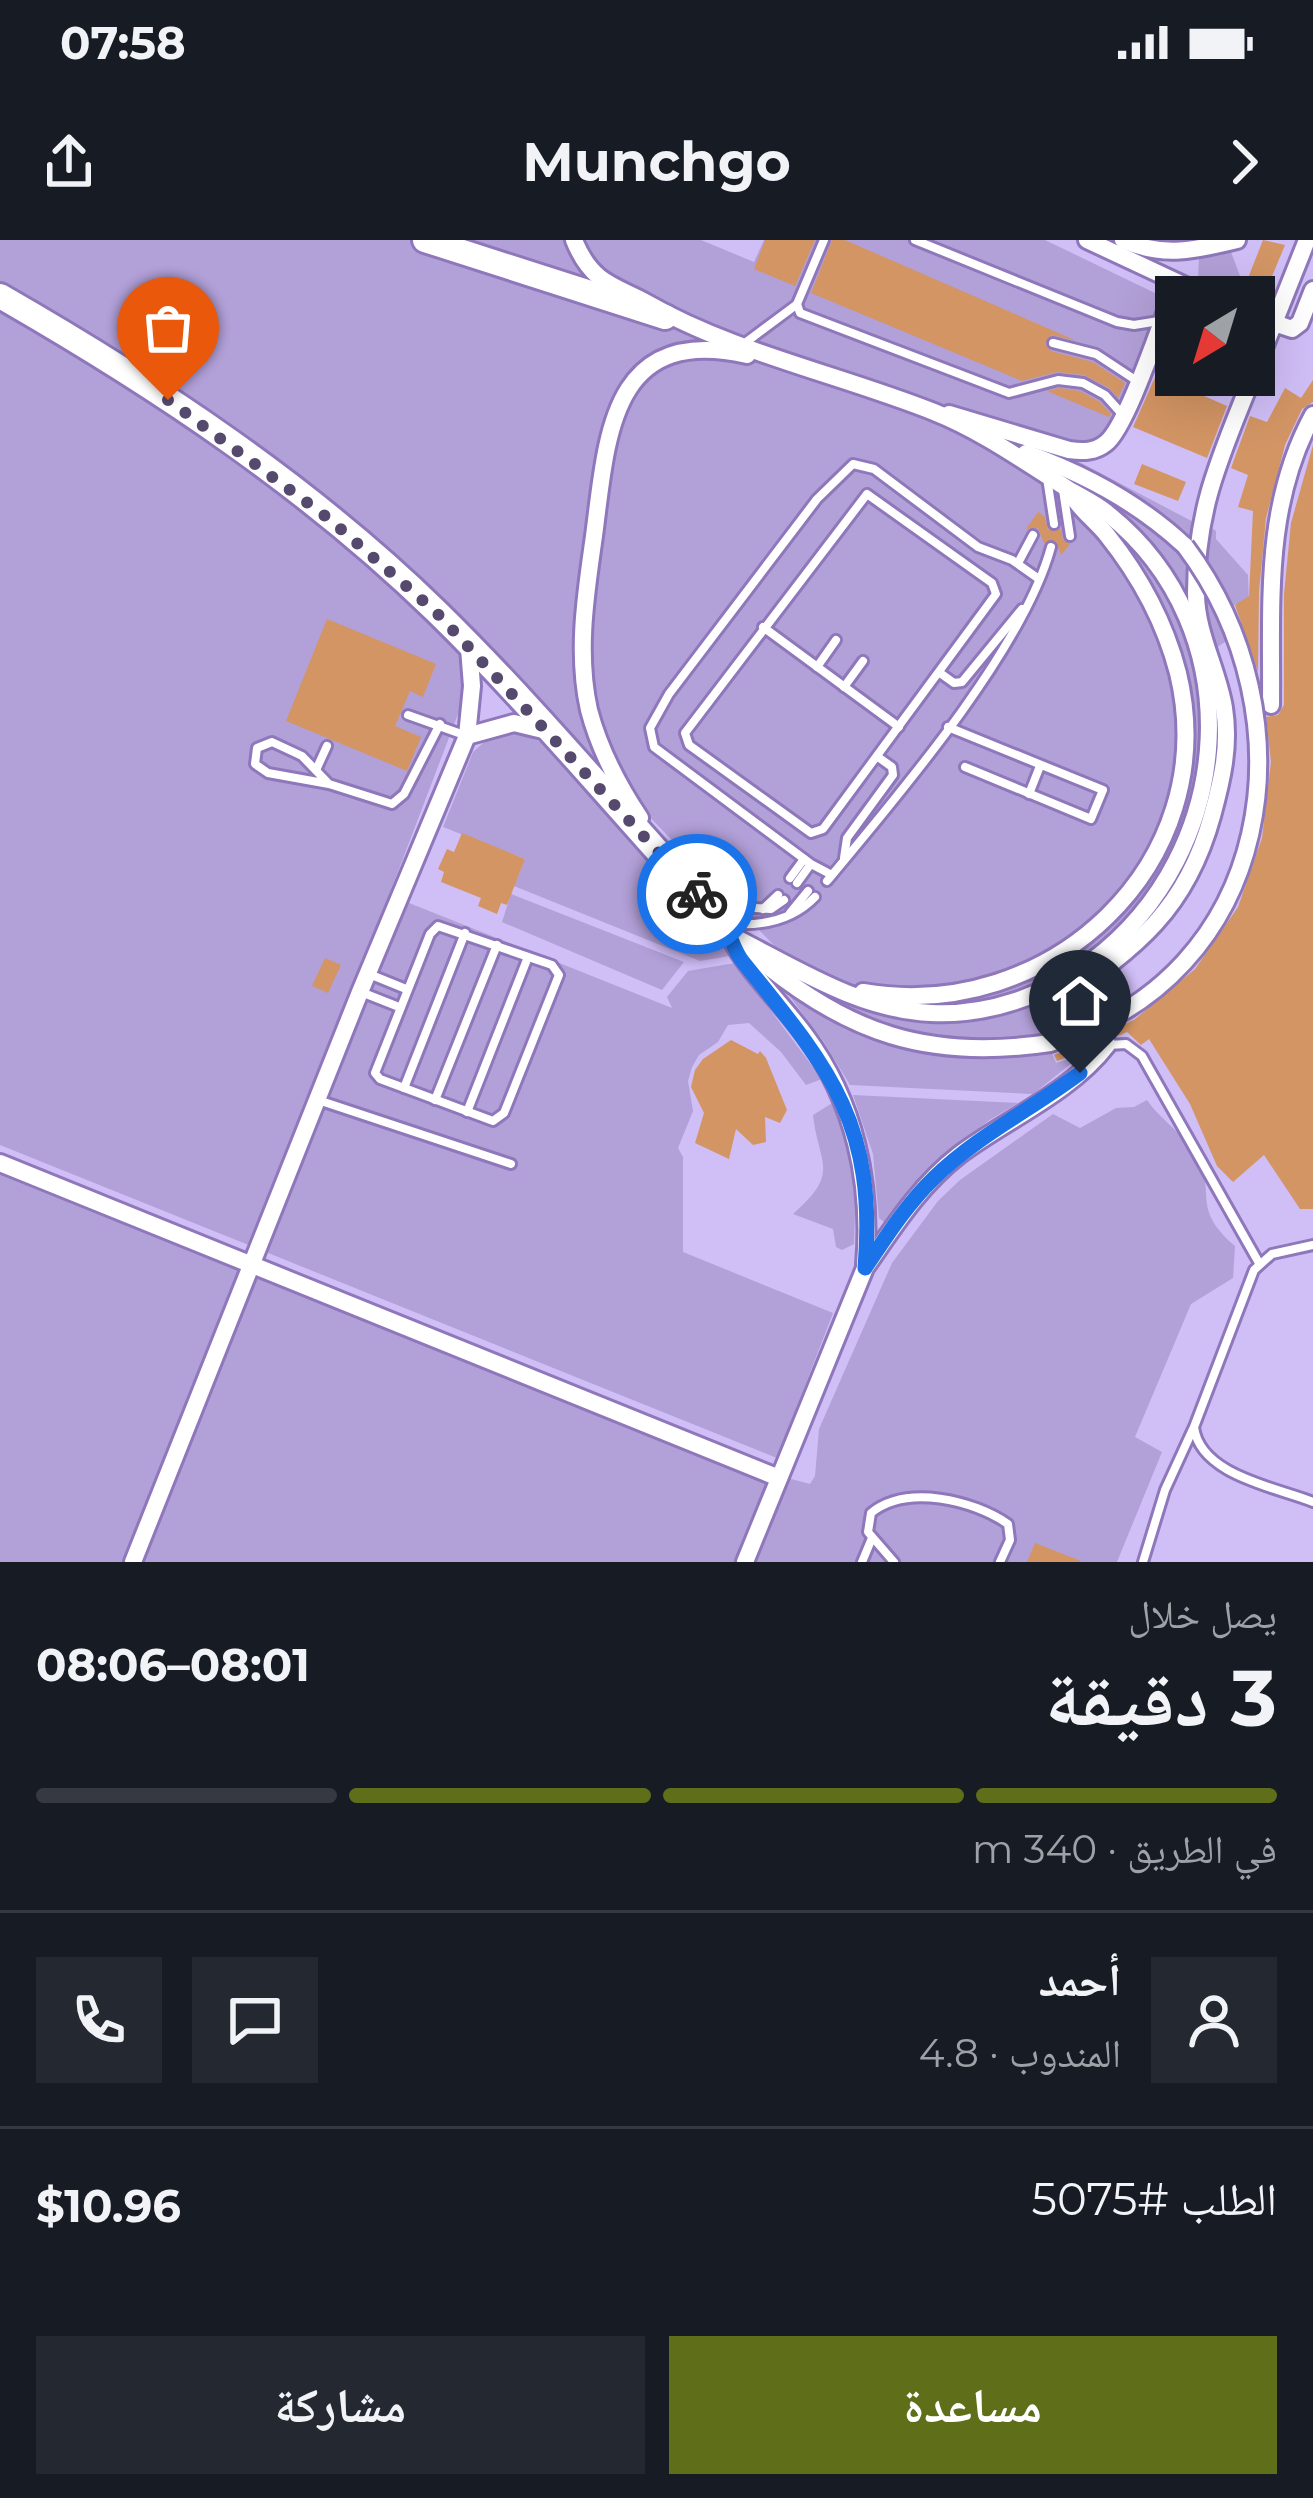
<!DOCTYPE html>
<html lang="ar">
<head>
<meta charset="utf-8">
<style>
	body { margin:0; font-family:Montserrat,"Noto Naskh Arabic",sans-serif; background:#242831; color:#f1f3f6; direction:rtl; height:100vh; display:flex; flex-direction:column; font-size:45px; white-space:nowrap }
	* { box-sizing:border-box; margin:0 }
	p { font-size:39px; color:#9ea1a6 }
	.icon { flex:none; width:66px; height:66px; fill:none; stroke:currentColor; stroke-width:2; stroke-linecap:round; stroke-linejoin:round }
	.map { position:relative; height:1322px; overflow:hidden; direction:ltr }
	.side { display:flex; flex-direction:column; background:#171b24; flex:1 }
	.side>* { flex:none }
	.needle { width:78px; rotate:218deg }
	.buttons { position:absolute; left:1155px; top:36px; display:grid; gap:24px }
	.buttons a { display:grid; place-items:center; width:120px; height:120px; border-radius:0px; background:#171b24; box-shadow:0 12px 48px #0002; font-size:60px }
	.pin { position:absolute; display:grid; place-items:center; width:102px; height:102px; color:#fff; margin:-123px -51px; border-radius:50% 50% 50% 0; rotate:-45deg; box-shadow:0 0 12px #0007 }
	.pin .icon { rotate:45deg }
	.courier { position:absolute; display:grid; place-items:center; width:120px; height:120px; margin:-60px; border:9px solid #1a73e8; border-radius:50%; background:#fff; color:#222; box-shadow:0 3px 15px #0007 }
	.summary em { font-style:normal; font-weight:700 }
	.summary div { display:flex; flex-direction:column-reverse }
	.summary { display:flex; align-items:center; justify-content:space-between; height:204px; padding:0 36px }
	h1 { font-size:78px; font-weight:700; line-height:90px }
	.bar { display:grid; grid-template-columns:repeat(4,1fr); gap:18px 12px; align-content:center; height:144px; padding:0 36px }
	.bar i { height:15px; border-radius:9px; background:#363941 }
	.bar .on { background:#5f6e18 }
	.bar p { grid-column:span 4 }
	.line { display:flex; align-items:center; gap:30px; padding:0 36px; border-top:3px solid #363941 }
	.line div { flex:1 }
	.round { display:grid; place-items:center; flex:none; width:126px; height:126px; border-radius:0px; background:#242831 }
	.action { display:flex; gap:24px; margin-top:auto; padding:24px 36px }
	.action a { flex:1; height:138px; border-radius:0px; background:#5f6e18; color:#fff; font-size:48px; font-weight:700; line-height:138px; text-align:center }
	.action a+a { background:#242831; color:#f1f3f6 }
	.status { display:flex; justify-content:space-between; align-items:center; height:84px; padding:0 60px; background:#171b24; direction:ltr }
	.status svg { height:33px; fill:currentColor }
	header { display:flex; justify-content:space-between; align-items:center; height:156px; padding:0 36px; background:#171b24; font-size:54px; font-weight:700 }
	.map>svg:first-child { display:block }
</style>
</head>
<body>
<div class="status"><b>07:58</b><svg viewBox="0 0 49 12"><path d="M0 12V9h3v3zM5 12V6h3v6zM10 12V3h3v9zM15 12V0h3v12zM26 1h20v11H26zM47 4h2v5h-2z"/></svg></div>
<header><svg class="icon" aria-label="forward" viewBox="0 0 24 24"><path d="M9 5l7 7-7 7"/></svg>Munchgo<svg class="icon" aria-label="share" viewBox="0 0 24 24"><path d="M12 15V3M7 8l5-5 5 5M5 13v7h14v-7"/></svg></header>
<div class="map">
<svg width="1313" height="1322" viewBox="0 0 1313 1322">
	<rect width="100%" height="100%" fill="#d0bef7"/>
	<g fill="#b2a0d8">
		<path d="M0,0h701l53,22 10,-22h281l110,53 1,19 -49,122 -41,21 137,72h7l6,4v8l32,36 1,32 -13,-3 -20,13 12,23 -33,22c28,153 -31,259 -167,328l5,14 31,2 23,15c-90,37 -180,20 -264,-25l-339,-350 -95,249 283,113 -5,-11 21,-26 47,-8 87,116 -16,6 -25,-33 -32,-29 -21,2 -10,17 -19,13 -7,12 -4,14 5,30 -15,37 5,9v95l150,61 -56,145 -777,-313z"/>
		<path d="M1231,12l17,45 -50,-17 1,-23z"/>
		<path d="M518,491l27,13 14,14 171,198 -30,5 -186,-75 11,-27 -82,-32 30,-75 18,-16z"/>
		<path d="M511,654l173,68 -22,28 -160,-68z"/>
		<path d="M782,746l142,65 60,4 65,-8 7,16 26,-8 -49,39 -183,-9 -26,-43z"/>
		<path d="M853,855l165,8 -30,18 -44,36 -59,66 -6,-5 -6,-64z"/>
		<path d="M1147,860c16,23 40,35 51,59 18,36 -7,49 37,87l-2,32 -42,26 -56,133 27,15 -45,110h-1117v-395l765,305 45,12 5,-8 4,-47 73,-166 46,-62 22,-21 93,-66 27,14 36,-20 18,-1z"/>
		<path d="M834,862l22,77 -2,65 -12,6 -6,-3 -3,-18 -40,-15c48,-42 26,-48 20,-99z"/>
	</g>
	<g fill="#d39564">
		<path d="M765,0h50l-20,46 -41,-17z"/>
		<path d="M832,0h13l232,101 -25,-6 -7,9 6,7 42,11 32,21 -7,15 -9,-10 -25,-13 -27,-3 -35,9 -211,-88z"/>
		<path d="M1263,0l22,5 -17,41 -20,-8z"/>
		<path d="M1156,135l71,31 -20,52 -74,-31z"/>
		<path d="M1313,140v22l-11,7 -17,36 -19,73 -7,74 -1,80 -23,-67 14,-9 4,-85 -15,-4 10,-32 -17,-7 19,-52 17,6 18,-34 16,10z"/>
		<path d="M1059,148l21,3 20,11 11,12 -2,3 -62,-26z"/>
		<path d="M1313,205v764h-13l-36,-54 -31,27 -16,-16 -27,-62 -41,-65 -8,6 -14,-13 -9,4 -3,-8 19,-8 61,-51 43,-62 24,-69 9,-76 -5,-45 12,-2 6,-10v-111l7,-71z"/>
		<path d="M1142,224l44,18 -8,19 -44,-17z"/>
		<path d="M1038,272l7,5 3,13 13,-1 2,11 7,4 -9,11 -5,-14 -12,2 -6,-15 -12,1z"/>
		<path d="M327,379l109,45 -13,33 -13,-6 -15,35 26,11 -14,34 -121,-50z"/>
		<path d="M462,593l63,26 -18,46 -6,-2 -4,11 -19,-8 3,-8 -40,-16 3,-10 -6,-3 9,-20 7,3z"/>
		<path d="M325,718l16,7 -13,28 -16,-7z"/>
		<path d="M1092,799l-8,12 -27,10 -3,-6z"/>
		<path d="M731,800l27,14 2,-3 6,7 21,52 -7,13 -15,-6 1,25 -13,3 -17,-16 -7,30 -34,-16 9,-30 -13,-26 4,-17 8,-11z"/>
		<path d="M1035,1303l46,18 -1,1h-53z"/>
	</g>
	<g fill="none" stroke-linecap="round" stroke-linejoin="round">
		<g stroke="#8e77ba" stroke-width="14">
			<g id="lane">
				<path d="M824,0l-27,64 3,9 209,80 49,-13 25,3 22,12 17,19"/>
				<path d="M915,0l202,82 17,3 25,-4"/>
				<path d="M745,103l51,-38"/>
				<path d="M1053,103l43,11 41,27"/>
				<path d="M1047,238l7,46"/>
				<path d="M1063,250l7,46"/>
				<path d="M867,254l125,89 4,11 -173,235 -12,4 -122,-88 -4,-12z"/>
				<path d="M1018,323l15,-28"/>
				<path d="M763,387l136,100"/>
				<path d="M817,427l19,-27"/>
				<path d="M940,433l14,10 8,-1 60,-73"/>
				<path d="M844,447l19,-26"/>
				<path d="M408,475l59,21"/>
				<path d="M948,487l155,63 -12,29 -126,-52"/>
				<path d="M316,530l11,-24"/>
				<path d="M329,544l-27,-28 -30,-14 -15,6 -2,16 13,9 61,11 63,20 12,-10 36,-70"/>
				<path d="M1029,554l11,-28"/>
				<path d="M844,618l3,-20 46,-63 -1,-8 -14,-10"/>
				<path d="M832,635l-21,-11 -157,-117 -4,-19 19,-34 148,-195 36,-35 21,5 104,78 34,13 27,19"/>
				<path d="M790,638l14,-19"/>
				<path d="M827,641c70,-84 196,-231 224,-334"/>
				<path d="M797,643l13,-18"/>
				<path d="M717,666l54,3 13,-9"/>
				<path d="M763,669l15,-14"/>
				<path d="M790,673l18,-22"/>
				<path d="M723,683c34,4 68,-1 92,-26"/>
				<path d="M438,686l114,39 7,10 -55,138 -11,8 -113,-42 -5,-6 55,-139z"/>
				<path d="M369,734l37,15"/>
				<path d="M361,752l38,15"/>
				<path d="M1108,805l18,-1 16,12 117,207"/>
				<path d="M404,848l61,-155"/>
				<path d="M318,860l193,64"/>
				<path d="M435,860l62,-155"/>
				<path d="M467,872l61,-155"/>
				<path d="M1313,1005l-41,9 -18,16 -60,157c6,48 81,60 119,75"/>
				<path d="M862,1322l10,-24"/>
				<path d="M894,1322l-26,-30 3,-19c36,-29 102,-13 137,11l2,16 -10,22"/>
				<path d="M1143,1322l22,-72 28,-61"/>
			</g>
		</g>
		<g stroke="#8e77ba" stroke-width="22">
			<g id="street">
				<path d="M574,0c6,15 13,27 25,37 14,11 32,17 48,26 85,49 194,72 287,109 48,19 91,50 134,77 13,8 27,14 39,24 146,116 130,339 -15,448 -45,34 -104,55 -161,52 -70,-3 -132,-43 -193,-74"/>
				<path d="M1087,0l122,57"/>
				<path d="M1123,0c40,18 73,10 114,0"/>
				<path d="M1254,76l38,13 8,-6 13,-33"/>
				<path d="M1254,133l53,-133"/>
				<path d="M949,174l120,36c14,2 26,2 37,-7 22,-17 57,-128 71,-160"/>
				<path d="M1026,213c59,21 113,50 159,93"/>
				<path d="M1271,465c1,-101 -8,-198 42,-290"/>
				<path d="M467,496l47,-13 33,8"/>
				<path d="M640,578c-22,-33 -41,-70 -51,-108 -13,-58 -3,-117 5,-174 13,-99 16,-212 153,-181"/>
				<path d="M723,683c19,44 54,74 82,112 50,67 67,148 60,230"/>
				<path d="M754,715c93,79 175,106 296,88"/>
				<path d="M863,752c186,32 361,-128 315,-319 -13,-50 -39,-98 -71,-138 -11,-14 -27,-25 -36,-41"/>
				<path d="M1060,760c77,-53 126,-90 152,-184 10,-36 18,-70 12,-108 -6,-38 -28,-75 -28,-115 0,-88 26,-139 57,-218"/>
				<path d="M0,923l779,315"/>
				<path d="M133,1322l227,-570 107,-256 5,-50 -3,-38"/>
				<path d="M745,1322l120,-294c28,-40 54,-82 94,-113 48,-36 111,-62 148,-110 -7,-38 -35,-38 -63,-54"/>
			</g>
		</g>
		<g stroke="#8e77ba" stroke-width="30">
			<g id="secondary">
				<path d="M425,0l240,77"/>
				<path d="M0,56c155,89 308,190 437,316 98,96 186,203 279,304"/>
			</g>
		</g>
		<use href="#lane" stroke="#fff" stroke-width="8"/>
		<use href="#street" stroke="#fff" stroke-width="16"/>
		<use href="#secondary" stroke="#fff" stroke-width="24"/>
		<g stroke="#8e77ba" stroke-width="22" stroke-linecap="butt">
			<path id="street-bridge" d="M1050,803c226,-65 263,-327 135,-497"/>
		</g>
		<use href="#street-bridge" stroke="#fff" stroke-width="16"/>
	</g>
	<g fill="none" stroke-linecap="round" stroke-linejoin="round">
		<path stroke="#55496d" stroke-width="12" stroke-dasharray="0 21.6" d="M168,160l160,118 108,94 261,282"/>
		<path stroke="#1a73e8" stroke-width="15" d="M697,654c8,9 18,18 25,27 9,13 11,29 21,41 86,106 134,161 122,306 21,-31 41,-63 69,-90 43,-42 98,-69 146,-105"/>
	</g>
</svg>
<div class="buttons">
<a><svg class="needle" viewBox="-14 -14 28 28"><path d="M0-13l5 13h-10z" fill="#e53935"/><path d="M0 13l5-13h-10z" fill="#9ea1a6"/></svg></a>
</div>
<div class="pin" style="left:168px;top:160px;background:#ea580c"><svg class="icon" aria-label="bag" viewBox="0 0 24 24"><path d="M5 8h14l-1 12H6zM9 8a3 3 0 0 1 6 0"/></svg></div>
<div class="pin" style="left:1080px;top:833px;background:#1f2937"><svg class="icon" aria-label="home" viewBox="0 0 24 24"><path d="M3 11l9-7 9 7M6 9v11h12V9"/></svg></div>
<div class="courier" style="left:697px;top:654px"><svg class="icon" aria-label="bike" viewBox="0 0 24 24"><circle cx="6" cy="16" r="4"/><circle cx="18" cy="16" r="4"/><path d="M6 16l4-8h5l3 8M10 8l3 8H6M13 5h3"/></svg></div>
</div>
<section class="side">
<div class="summary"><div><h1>3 دقيقة</h1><p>يصل خلال</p></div><em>08:01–08:06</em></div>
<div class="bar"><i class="on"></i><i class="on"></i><i class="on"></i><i></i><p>في الطريق · 340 m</p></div>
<div class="line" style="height:216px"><a class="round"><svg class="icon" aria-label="person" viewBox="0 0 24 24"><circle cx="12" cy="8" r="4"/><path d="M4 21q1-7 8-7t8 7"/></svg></a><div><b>أحمد</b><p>المندوب · 4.8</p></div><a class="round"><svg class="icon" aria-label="chat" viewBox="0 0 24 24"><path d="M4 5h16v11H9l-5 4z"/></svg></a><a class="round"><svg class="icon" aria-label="phone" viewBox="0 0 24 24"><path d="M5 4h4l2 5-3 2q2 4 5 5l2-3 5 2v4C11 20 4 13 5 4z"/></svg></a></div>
<div class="line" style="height:156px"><div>الطلب #5075</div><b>$10.96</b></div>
<div class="action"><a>مساعدة</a><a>مشاركة</a></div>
</section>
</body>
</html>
